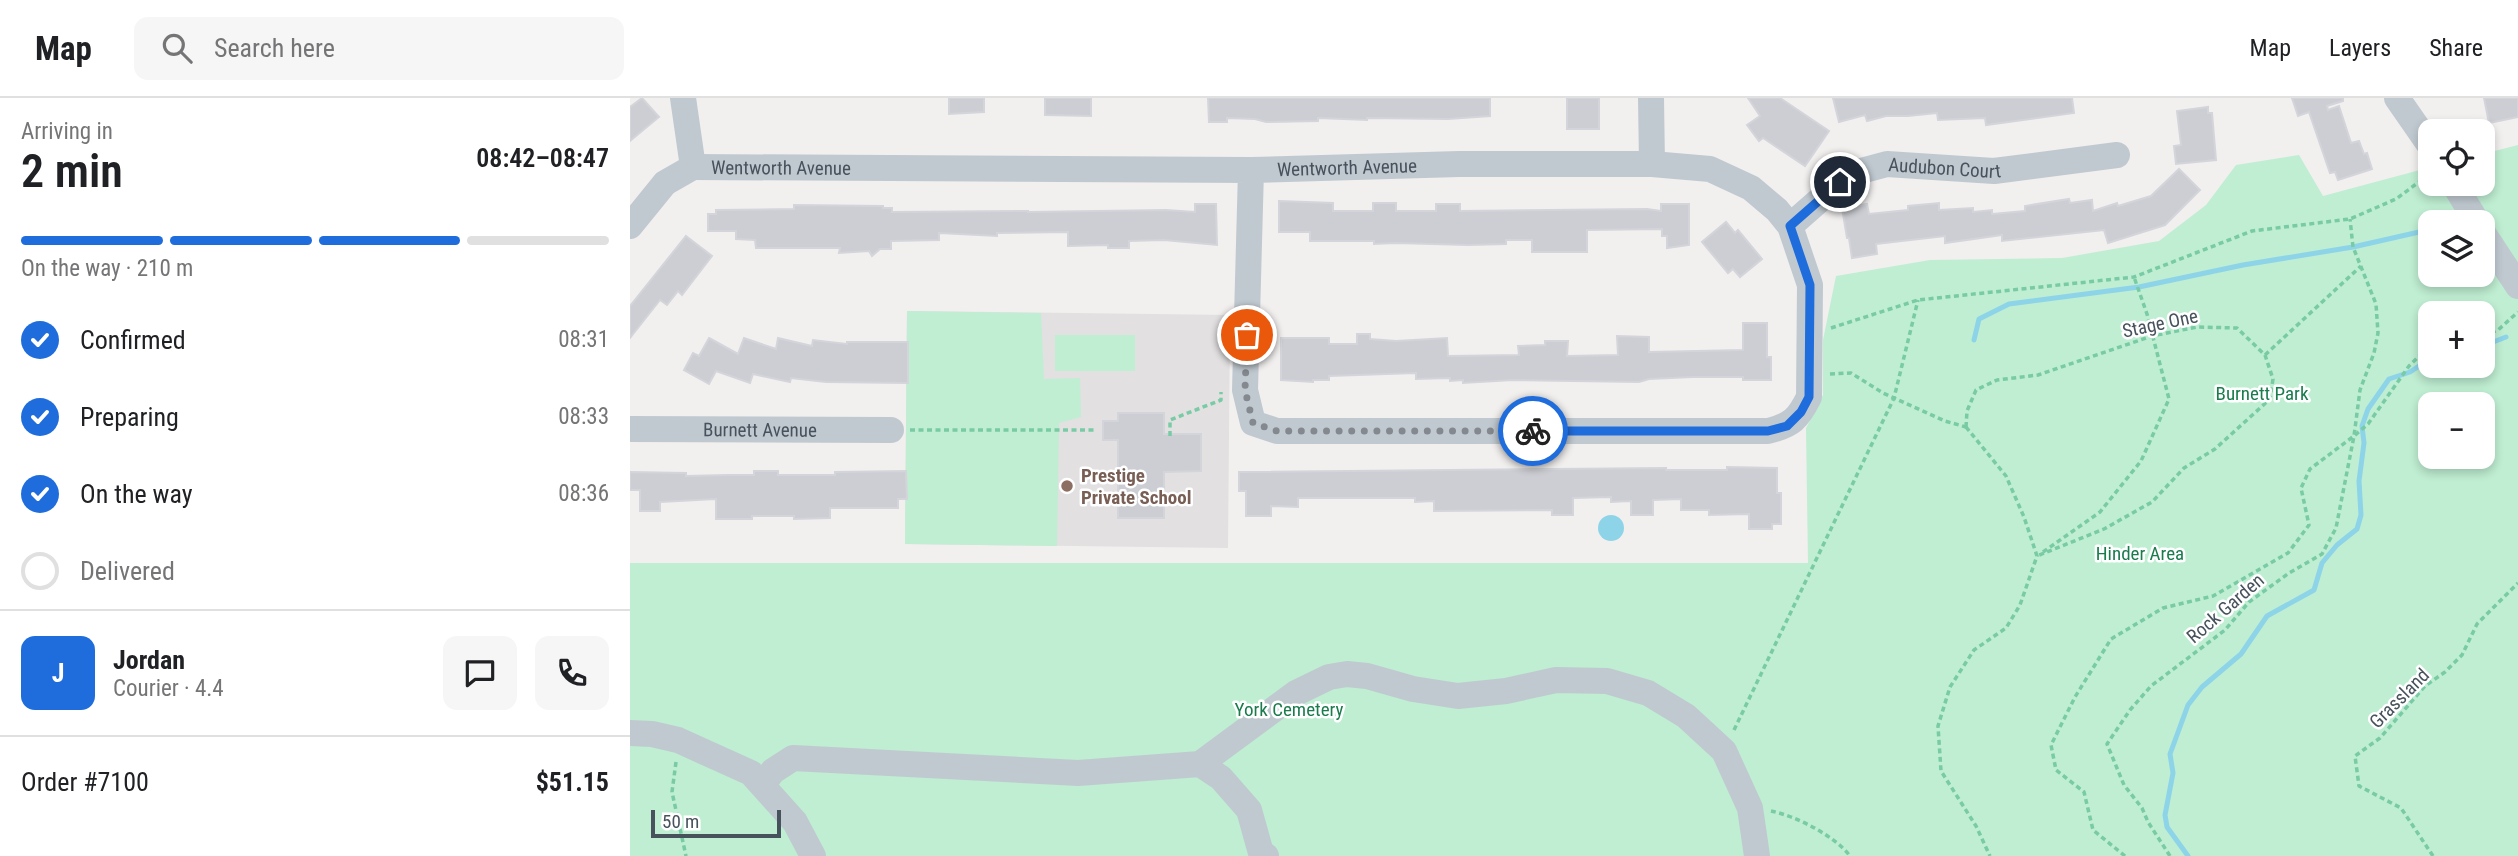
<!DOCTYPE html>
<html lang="en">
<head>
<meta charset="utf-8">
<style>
	body { margin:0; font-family:"Roboto Condensed",sans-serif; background:#f6f6f6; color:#202124; height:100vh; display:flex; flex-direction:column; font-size:26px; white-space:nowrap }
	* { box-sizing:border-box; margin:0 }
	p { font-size:23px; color:#757577 }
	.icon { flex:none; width:38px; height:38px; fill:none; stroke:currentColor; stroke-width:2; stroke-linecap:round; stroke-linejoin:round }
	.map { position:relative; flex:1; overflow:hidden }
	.drawer { display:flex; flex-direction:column; background:#fff; width:630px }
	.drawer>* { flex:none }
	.controls { position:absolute; left:1788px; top:21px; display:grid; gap:14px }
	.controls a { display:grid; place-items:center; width:77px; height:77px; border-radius:14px; background:#fff; box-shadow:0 4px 10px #0003; font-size:35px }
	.scale { position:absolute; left:21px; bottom:18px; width:130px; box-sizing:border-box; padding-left:7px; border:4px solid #48525c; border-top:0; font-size:19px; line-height:24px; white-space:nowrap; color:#48525c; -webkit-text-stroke:5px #fff; paint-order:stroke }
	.pin { position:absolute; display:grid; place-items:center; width:60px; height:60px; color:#fff; margin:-30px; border:4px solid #fff; border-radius:50%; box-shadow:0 2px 7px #0007 }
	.courier { position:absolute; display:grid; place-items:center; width:70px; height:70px; margin:-35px; border:5px solid #1f6ddc; border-radius:50%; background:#fff; color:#222; box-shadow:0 2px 9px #0007 }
	.overview em { font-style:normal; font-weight:600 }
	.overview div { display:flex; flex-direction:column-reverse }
	.overview { display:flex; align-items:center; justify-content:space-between; height:119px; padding:0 21px }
	h1 { font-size:46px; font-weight:600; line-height:52px }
	.bar { display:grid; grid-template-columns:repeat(4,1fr); gap:10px 7px; align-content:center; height:84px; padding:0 21px }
	.bar i { height:9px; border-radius:5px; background:#e0e0e0 }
	.bar .on { background:#1f6ddc }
	.bar p { grid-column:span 4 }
	.line { display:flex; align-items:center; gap:18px; padding:0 21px; border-top:2px solid #e0e0e0 }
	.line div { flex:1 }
	.round { display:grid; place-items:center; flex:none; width:74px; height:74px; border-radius:14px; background:#f6f6f6 }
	ol { padding:0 21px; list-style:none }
	li { display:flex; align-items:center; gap:21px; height:77px }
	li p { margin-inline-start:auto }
	li .icon { padding:7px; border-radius:50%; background:#1f6ddc; color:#fff; stroke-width:4 }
	li:last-child { color:#757577 }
	li i { width:38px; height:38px; border:4px solid #e0e0e0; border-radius:50% }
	header { display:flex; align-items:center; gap:42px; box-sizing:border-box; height:98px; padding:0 35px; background:#fff; border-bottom:2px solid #e0e0e0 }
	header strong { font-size:33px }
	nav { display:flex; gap:38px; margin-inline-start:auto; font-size:24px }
	.search { width:490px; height:63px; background:#f6f6f6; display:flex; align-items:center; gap:18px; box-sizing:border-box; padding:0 24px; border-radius:14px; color:#757577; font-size:26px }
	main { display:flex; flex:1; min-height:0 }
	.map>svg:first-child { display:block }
</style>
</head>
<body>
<header>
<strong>Map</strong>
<div class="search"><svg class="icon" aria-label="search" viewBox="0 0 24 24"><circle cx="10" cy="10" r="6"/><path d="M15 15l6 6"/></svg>Search here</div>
<nav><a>Map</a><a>Layers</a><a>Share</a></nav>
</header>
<main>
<section class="drawer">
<div class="overview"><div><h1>2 min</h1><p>Arriving in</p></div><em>08:42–08:47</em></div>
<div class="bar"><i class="on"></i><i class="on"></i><i class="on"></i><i></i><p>On the way · 210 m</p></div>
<ol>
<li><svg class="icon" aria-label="check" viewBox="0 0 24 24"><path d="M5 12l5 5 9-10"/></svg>Confirmed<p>08:31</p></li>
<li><svg class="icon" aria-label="check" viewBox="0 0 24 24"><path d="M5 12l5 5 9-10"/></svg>Preparing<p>08:33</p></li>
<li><svg class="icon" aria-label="check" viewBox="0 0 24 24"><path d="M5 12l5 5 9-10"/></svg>On the way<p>08:36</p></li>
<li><i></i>Delivered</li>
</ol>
<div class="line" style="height:126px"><b class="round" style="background:#1f6ddc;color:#fff">J</b><div><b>Jordan</b><p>Courier · 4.4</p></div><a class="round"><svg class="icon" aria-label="chat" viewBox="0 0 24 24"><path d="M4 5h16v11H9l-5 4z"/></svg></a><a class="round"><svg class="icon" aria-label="phone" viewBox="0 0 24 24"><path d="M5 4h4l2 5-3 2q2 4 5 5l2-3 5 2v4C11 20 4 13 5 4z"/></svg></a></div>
<div class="line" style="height:91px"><div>Order #7100</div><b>$51.15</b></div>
</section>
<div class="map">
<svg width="1888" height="758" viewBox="0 0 1888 758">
	<rect width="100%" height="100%" fill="#f2efef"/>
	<path fill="#e2e0e1" d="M277,213l323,4 -2,233 -323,-4z"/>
	<g fill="#bfeed2" fill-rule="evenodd">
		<path d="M1888,47v711h-1888v-293h1178l-2,-135 17,-33v-55l13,-64 94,-16 132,-2 97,-17 47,-36 30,-40 63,-10 24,41 108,-29v17h52v-30zM1801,124h52v53h-52zM1801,215h52v53h-52zM1801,306h52v53h-52z"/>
		<path d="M277,213l134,2 3,66 36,-1 1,39 -22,6 -2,123 -152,-2z"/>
		<rect x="425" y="237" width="80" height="36"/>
	</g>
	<circle fill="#8dd4e9" cx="981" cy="430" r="13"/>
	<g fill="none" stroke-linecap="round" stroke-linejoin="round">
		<g stroke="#8dd4e9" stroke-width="5">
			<path d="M1344,242l5,-21 30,-15 130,-17 104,-22 110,-18 75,-17"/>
			<path d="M1853,248l23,-9"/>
			<path d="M1558,758l-21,-29 -2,-12 8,-42 -3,-19 18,-49 14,-18 39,-33 26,-38 47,-26 8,-27 15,-18 20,-16 4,-14 -2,-34 5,-38 -2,-17 6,-17 21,-30 21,-7 12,-8 9,-2"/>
		</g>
	</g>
	<g fill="#ccced3" stroke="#d3d5da" stroke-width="2">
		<path d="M12,0l17,19 -29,24v-34z"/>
		<path d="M319,0h35v14l-35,2z"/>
		<path d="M415,0h46v18l-46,-1z"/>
		<path d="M578,0h282v18l-42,3 -81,-1v2l-49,-2v3l-52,1 -11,-3 -28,-1v4h-18z"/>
		<rect x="937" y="0" width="32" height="31"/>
		<path d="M1118,0h32l49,33 -24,35 -42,-28 -4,3 -12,-16 13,-9z"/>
		<path d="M1203,0h239l2,15 -88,12 -1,-7 -47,2 -1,-7 -29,3h-22l-19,5 -2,-6 -26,7z"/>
		<path d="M1662,0h51v3l-16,5 1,4 11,-4 12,37 8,-2 5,13 3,-1 5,16 -34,11 -3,-8 -5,1 -21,-61 -11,4z"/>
		<path d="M1854,0h34v19l-29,6z"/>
		<path d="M1578,9v6h4l4,47 -40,4 -2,-18 7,-1 -4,-34z"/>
		<path d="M1549,71l21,21 -35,35 -57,18 -4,-13 -102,11v-6l-57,8v-7l-69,8 1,10 -25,4 -3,-20h-2l-5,-30 25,-4 2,10 39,-4v-4l31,-3v7l34,-2v4l19,-2v4l33,-3v-5l44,-7 1,4 22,-3 1,11 24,-8 1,3 33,-10z"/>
		<path d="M649,103l54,2v8h40v-8h23v8h40v-7h24v7l187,-2 14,2v-7h28v41l-22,3v-12h-5v-7l-75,1v22h-55v-12h-26v4l-38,1 -72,-2 -22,1v-3h-64v-9h-31z"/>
		<path d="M565,106h21l1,41 -53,-5 -35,1v7h-21v-3l-40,1v-14l-71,1v3l-58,-3v7l-48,1v8h-11l-8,7 -3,-5 -30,2 1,-5h-84l-1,-8 -19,-1v-8h-28v-17h8v-4l78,-1v-4l89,1v2h9v4l136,-1v1l138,-2 29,2z"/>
		<path d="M1096,124l9,11 3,-3 24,29 -22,18 -7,-8 -5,4 -26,-31z"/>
		<path d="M56,138l26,20 -30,39 -4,-4 -11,14 -7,-5 -30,38v-32z"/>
		<path d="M1113,225h24v34h4v23h-28v-3h-50l-44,2 -10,3 -126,-2 -50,3v-3l-13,1v-3l-34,1v-6l-87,3v4h-16v2l-32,-2v-42h48v6h28v-10h13v5l26,2 51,-3 1,18 71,-1 -1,-9 27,-1v-4h23l-1,15 51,-1 -1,-19 32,1v15l94,-2z"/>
		<path d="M79,240l29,16 6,-16 32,11 2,-11 34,8 1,-6 34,4v-2h61v41l-82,-1 -35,-4 -1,4 -37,-8 -3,9 -34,-12 -7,13 -25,-14 9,-17 6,3z"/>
		<path d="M488,315h46v21h37v37l-37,1v46h-46v-78h-15v-19h15z"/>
		<path d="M1097,369l50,1v25h4v31h-9v5h-23v-15l-40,1v-5h-28v-11l-28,1v15h-22v-14l-20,1v-5l-38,1v17h-21v-5l-118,1v-10l-19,1v-4h-117v9l-27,-1v10h-25v-25h-7v-19l427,-4v2h61z"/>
		<path d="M124,373h24v4h57v-3l71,-1 1,28h-9v9h-68v10l-36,1v-3h-42v3h-36v-20l-56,3v9h-20v-21h-10v-18l56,1v3l42,-1h26z"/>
	</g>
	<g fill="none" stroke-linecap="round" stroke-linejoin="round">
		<g stroke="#78cba4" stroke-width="3.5" stroke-dasharray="5 3.5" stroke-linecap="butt">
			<path d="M1201,230l87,-28 216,-23 118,-46 98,-12 46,-20 35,-26"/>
			<path d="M1853,238l15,-6 20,-18"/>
			<path d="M1635,257l96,-89"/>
			<path d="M1200,276l21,-1 32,20 62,28 21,6"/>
			<path d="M1336,329l1,-16 9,-21 21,-10 41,-5 114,-39 45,-9 40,1 28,27 8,24 -3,20 -55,50 -31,19 -32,34 -48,27 -67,27"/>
			<path d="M1336,329l40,49 18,41 13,39 -17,49 -14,23 -32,22 -24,37 -12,39 3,45 35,55 14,30"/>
			<path d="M280,332h187"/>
			<path d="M540,338v-16l51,-20v-8"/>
			<path d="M1413,454l57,-40 41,-51 28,-62 -22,-85 -13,-37"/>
			<path d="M1104,632l160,-332 24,-98"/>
			<path d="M46,664l-4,30 14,64"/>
			<path d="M1141,713c25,5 64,25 79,45"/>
			<path d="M1495,758l-32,-26 -9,-38 -28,-22 -5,-25 24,-48 36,-58 52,-31 50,-12 75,-43 21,-28 -8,-37 9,-19 44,-33 6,-46 14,-37 4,-20 -2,-29 -23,-57 -3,-28"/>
			<path d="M1540,758l-22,-34 -6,-14 -18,-23 -17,-41 23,-34 21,-24 74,-56 24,-28 40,-29 33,-19 14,-26 18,-92 14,-12 41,-58 16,-16 6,-1"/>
			<path d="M1803,758l-32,-48 -42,-22 -4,-30 25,-18 45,-52 20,-14 17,-17 15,-31 41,-41"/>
		</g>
		<g stroke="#c0c9d0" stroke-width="26">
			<path d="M53,0l10,69"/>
			<path d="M1021,0l1,66"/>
			<path d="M1767,0l34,49"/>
			<path id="s1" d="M63,69l558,3 208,-6h193l58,5 41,19 26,22 13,16 20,59 -1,112c-11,22 -17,28 -41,34h-491l-24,-8 -8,-33 6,-220"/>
			<path d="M1824,86l23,38"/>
			<path d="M0,128l35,-43 28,-16"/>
			<path id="s2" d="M1160,128l50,-44 21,-11 26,-7 107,7 123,-16"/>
			<path d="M1853,135l35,53"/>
			<path id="s3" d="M0,331l261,1"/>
			<path d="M0,635l22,1 26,6 73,33 44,49 18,34"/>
			<path d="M570,666l96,-71 33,-16 18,-3 20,2 46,13 45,7 48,-5 50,-11 51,1 41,12 38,23 38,35 26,57 7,48"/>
			<path d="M133,686l10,-13 20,-13 285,15 122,-9 21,14 28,32 12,43 5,3"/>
		</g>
	</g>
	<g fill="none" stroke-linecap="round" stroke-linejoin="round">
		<path stroke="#84898f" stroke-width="7" stroke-dasharray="0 12.6" d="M617,237l-2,55 8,33 24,8h256"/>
		<path stroke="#1f6ddc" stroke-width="9" d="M903,333h235l19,-5 14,-14 8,-15 1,-112 -20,-59 50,-44"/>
	</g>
	<circle fill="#8d6e63" stroke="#fff" stroke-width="2.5" cx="437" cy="388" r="7"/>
	<g text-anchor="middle" stroke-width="5" stroke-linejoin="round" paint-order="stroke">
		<g font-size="19" fill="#48525c" stroke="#fff">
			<text dy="7" stroke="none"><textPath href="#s1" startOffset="88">Wentworth Avenue</textPath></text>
			<text dy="7" stroke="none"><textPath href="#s1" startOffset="654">Wentworth Avenue</textPath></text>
			<text dy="7" stroke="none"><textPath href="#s2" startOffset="175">Audubon Court</textPath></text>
			<text transform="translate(1530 225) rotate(-12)" y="7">Stage One</text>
			<text dy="7" stroke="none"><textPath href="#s3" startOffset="130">Burnett Avenue</textPath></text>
			<text transform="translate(1595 510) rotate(-41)" y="7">Rock Garden</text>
			<text transform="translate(1769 600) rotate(-45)" y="7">Grassland</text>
		</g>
		<g font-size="19" fill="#1a7b4d" stroke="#fff">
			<text x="1632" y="302">Burnett Park</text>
			<text x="1510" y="462">Hinder Area</text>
			<text x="659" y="618">York Cemetery</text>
		</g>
		<g font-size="19" font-weight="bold" fill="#785e54" stroke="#fff" text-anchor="start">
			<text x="451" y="384">Prestige<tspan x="451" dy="22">Private School</tspan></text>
		</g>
	</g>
</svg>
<div class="controls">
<a><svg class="icon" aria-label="locate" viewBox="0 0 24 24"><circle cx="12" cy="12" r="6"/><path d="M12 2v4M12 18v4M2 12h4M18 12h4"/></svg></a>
<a><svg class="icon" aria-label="layers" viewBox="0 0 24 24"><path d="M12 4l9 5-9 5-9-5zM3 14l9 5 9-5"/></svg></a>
<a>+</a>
<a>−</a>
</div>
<div class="scale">50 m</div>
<div class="pin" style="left:617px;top:237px;background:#ea580c"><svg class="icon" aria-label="bag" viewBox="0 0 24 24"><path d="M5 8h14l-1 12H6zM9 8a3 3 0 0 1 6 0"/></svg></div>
<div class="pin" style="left:1210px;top:84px;background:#1f2937"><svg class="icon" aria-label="home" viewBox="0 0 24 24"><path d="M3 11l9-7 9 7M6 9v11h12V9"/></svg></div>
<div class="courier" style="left:903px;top:333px"><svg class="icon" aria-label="bike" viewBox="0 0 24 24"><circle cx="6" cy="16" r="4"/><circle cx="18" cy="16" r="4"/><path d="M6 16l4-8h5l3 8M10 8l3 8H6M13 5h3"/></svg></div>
</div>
</main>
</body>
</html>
